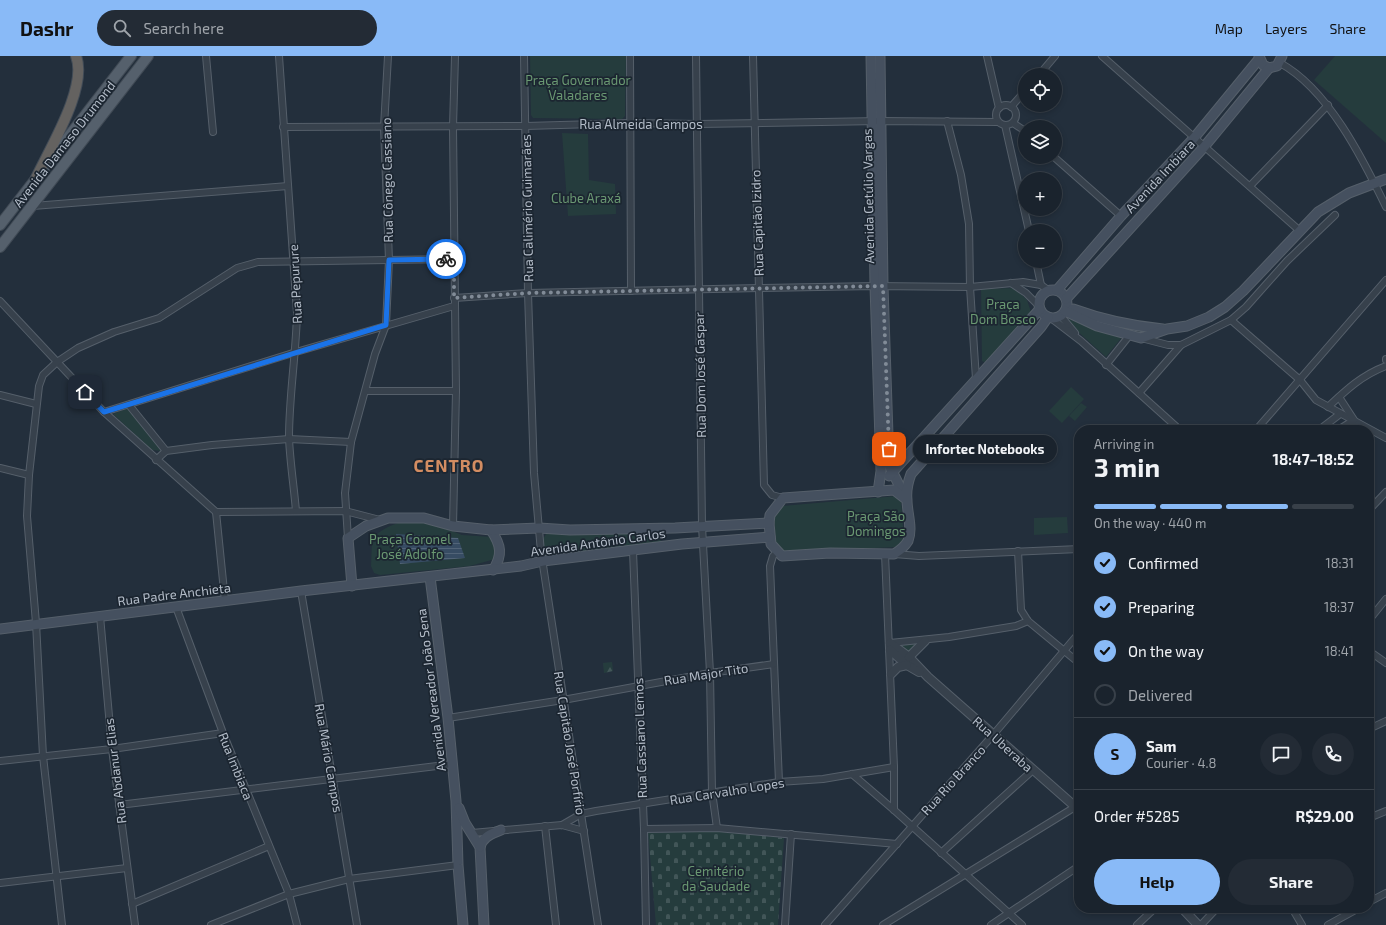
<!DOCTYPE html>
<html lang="en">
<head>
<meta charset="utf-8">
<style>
	body { margin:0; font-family:"Exo 2",sans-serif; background:#232b35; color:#f1f3f6; height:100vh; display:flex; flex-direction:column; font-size:15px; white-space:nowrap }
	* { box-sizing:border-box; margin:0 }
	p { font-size:13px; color:#9fa4aa }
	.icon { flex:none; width:22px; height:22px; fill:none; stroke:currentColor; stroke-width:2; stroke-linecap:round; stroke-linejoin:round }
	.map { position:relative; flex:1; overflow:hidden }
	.details { position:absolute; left:1074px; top:369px; width:300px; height:488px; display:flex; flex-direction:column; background:#1a232d; border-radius:16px; box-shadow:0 2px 6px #0003,0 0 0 1px #384049 }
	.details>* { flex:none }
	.fabs { position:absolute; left:1018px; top:12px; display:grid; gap:8px }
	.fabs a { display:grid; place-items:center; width:44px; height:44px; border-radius:50%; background:#1a232d; box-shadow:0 2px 6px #0003,0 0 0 1px #384049; font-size:20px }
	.pin { position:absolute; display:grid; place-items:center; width:34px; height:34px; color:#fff; margin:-17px; border-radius:8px; box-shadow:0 2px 6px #0006 }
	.courier { position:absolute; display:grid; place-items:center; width:40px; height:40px; margin:-20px; border:3px solid #1a73e8; border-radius:50%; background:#fff; color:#222; box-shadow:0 1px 5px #0007 }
	.bubble { position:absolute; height:28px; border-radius:14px; background:#1a232d; box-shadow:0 2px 6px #0003,0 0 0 1px #384049; font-size:13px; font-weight:700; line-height:28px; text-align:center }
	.headline em { font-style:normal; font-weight:700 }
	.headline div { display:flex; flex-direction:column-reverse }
	.headline { display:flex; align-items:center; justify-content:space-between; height:68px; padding:0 20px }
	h1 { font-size:26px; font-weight:700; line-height:30px }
	.bar { display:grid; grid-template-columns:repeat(4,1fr); gap:6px 4px; align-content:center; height:48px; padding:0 20px }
	.bar i { height:5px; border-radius:3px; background:#384049 }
	.bar .active { background:#89baf7 }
	.bar p { grid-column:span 4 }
	.line { display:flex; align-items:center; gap:10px; padding:0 20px; border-top:1px solid #384049 }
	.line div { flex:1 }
	.round { display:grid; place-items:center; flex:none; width:42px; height:42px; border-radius:21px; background:#232b35 }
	ol { padding:0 20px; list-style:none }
	li { display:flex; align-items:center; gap:12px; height:44px }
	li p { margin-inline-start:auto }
	li .icon { padding:4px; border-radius:50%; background:#89baf7; color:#111; stroke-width:4 }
	li:last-child { color:#9fa4aa }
	li i { width:22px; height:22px; border:2px solid #384049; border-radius:50% }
	.button { display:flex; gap:8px; margin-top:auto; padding:8px 20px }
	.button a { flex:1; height:46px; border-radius:24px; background:#89baf7; color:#111; font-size:16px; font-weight:700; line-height:46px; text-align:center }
	.button a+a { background:#232b35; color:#f1f3f6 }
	header { display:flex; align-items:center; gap:24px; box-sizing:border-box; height:56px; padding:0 20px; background:#89baf7; color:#111 }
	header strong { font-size:19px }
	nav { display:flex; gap:22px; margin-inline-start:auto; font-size:14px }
	.search { width:280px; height:36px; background:#232b35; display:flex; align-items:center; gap:10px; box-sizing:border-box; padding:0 14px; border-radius:22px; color:#9fa4aa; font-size:15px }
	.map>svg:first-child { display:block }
</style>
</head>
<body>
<header>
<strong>Dashr</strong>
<div class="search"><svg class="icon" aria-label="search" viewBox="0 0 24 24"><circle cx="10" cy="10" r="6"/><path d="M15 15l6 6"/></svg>Search here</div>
<nav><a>Map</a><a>Layers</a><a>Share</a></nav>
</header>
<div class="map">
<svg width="1386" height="869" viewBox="0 0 1386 869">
	<defs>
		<pattern id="forest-firs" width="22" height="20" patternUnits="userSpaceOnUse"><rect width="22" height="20" fill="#253c3d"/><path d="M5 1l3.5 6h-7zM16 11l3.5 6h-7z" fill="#425658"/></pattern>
		<pattern id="cemetery-stones" width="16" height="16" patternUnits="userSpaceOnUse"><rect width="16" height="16" fill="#253c3d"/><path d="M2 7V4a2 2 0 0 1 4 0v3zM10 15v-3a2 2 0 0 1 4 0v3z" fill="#425658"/></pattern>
		<pattern id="water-rules" width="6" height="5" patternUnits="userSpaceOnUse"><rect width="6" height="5" fill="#374c63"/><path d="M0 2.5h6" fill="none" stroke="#526478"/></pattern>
	</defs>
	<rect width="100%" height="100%" fill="#232f3c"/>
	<path fill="url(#forest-firs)" d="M612,606l1,9 -9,2 -1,-10z"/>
	<path fill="url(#cemetery-stones)" d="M715,775l69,7 -6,87h-122l-8,-92z"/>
	<g fill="#253c3d">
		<path d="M530,0h96l-1,60 -3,3 -89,-1 -2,-3z"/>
		<path d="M1335,0h51v87l-72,-63z"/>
		<path d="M562,77l26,1 1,46 26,4 1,30 -48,2z"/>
		<path d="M1015,232l12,12 4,12 -45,51 -4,-2 -1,-72z"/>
		<path d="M1068,263l54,18 -16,20 -30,-27z"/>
		<path d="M1071,331l13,12 -22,24 -13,-12z"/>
		<path d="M1081,347l6,4 -12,14 -6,-5z"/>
		<path d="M128,352l31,39 2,4 -9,-1 -39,-36z"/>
		<path d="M897,440l4,4 3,39 -2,6 -5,2 -109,5 -12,-5 -2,-31 8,-10z"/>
		<path d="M1067,461l1,16 -34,2v-17z"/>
		<path d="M409,464l23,3 30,12 30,2 4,3 -1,19 -25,7 -90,9 -6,-2 -3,-7 1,-27c10,-11 23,-16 37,-19z"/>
		<path d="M660,475l1,13 -112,15c-8,-8 -9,-16 -3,-25z"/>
		<path d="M917,586v3l-9,8 -7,-6v-2z"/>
	</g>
	<path fill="url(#water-rules)" d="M396,478l62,4 7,20 -65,6z"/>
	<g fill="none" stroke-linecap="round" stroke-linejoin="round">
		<g stroke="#555f6a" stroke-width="8">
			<g id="minor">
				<path d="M206,0l7,76"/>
				<path d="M279,0l18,257c-1,42 -8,83 -8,125 1,24 5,49 7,73"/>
				<path d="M524,0l4,237 6,180 7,79 57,373"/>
				<path d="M630,0l1,235"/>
				<path d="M696,0l6,470 8,147 2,119 5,36"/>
				<path d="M753,0l11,429 8,10 11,3"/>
				<path d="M987,0l12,52"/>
				<path d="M1102,0l198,175"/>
				<path d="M1280,7c48,26 83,96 106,144"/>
				<path d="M1039,19l16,-19"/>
				<circle cx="1006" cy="59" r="10"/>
				<path d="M1011,51l14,-16"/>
				<path d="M947,65l14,54 8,49 1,63 6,92"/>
				<path d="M1013,67l12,8"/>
				<path d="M1005,69l24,106"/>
				<path d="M283,71l243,-1 104,-3 68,1 182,-3 118,1"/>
				<path d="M1054,101l67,59"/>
				<path d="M1250,130l78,-81"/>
				<path d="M33,150l255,-20"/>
				<path d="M1036,205l5,24"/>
				<path d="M1011,227l15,10 13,13"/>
				<path d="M454,242l74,-5 232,-5 115,-2 95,1 53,-5 18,3 7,5"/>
				<path d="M0,245l104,111 112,100 129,-1 35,9"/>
				<path d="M1060,259l15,18"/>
				<path d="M1051,262l30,23 99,89"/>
				<path d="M1231,264l69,60 16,20 70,38"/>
				<path d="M1141,282l27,7h13l50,-25 15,-13 41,-46 48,-46"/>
				<path d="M1386,303v1"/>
				<path d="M1106,309l23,-29"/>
				<path d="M366,335h90"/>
				<path d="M1139,337l42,-48"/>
				<path d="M0,339l36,9"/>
				<path d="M129,349l37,46"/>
				<path d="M1328,351c18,-17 34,-32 58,-41"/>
				<path d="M104,356l192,-60 158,-46"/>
				<path d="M1256,374l130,-150"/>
				<path d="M1319,374l21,-16"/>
				<path d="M1338,374l16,-10 -15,-23"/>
				<path d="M156,404l10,-9 46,-6 77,-6 62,3"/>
				<path d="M0,412l29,7"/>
				<path d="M1369,454l17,-18"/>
				<path d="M216,456l9,89"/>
				<path d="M453,470l3,-135 -3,-264 2,-71"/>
				<path d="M348,482l-3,-45 6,-51 24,-88 11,-29 3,-65 -5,-133 4,-71"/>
				<path d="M633,495l11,278 2,96"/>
				<path d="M1018,495l3,59 7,11 51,42"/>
				<path d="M777,496l-4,4 -3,10 9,216"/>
				<path d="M885,498l9,213v43"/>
				<path d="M894,498l25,2 160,-7"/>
				<path d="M301,535l56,334"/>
				<path d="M176,551l47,126 66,161 8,31"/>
				<path d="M100,560l12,133 23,176"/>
				<path d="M1369,564l17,-21"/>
				<path d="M890,587l59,-6 67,-11 12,-5"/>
				<path d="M1369,595l17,12"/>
				<path d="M448,662l115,-18 147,-27 64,-9"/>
				<path d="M1369,673l17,-8"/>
				<path d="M0,705l112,-12 111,-16"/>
				<path d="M852,718l42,36 128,115"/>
				<path d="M119,749l334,-41"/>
				<path d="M1369,762l17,-7"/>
				<path d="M562,769l19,-11 15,-3 183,-29 44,-3 71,-12"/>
				<path d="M545,770l11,99"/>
				<path d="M644,773l73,-1 180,16"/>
				<path d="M472,777l90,-8 22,6"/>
				<path d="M941,797l92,-83"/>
				<path d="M0,827l127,-15"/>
				<path d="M1369,846l17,-9"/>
				<path d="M132,848l137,-58"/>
				<path d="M1292,852l10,17"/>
				<path d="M62,869l-19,-169 -7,-133 -9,-107 2,-41 10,-89 4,-11 14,-13 21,-14 36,-16 45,-14 78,-50 21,-6 196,-3"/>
				<path d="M211,869l78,-31 60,-15 109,-14"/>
				<path d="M785,869l6,-91"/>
				<path d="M825,869l168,-190 86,-102"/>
				<path d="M883,869l192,-118 4,-6"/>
				<path d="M991,869l88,-59"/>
				<path d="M1137,869l18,-17"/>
				<path d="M1201,869l16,-17"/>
				<path d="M1328,869l31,-17"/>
			</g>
		</g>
		<g stroke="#555f6a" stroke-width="10">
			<g id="tertiary">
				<path d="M890,587l19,14 19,20 151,133"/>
				<path d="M890,594l17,15 12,7"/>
				<path d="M909,601l16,-16"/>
				<path d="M891,618l7,-7 9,-2"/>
				<path d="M1182,852l16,17"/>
			</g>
		</g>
		<g stroke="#555f6a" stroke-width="11">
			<g id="secondary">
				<path d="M871,0l4,230 6,185 -3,21"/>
				<path d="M880,0l3,230 6,179 15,30"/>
				<path d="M1259,0l4,9 6,3 8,-2 5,-10"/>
				<circle cx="1053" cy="248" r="14"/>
				<path d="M1057,234l64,-74 73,-78 65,-79"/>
				<path d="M1066,243l138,-152 65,-79"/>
				<path d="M1073,253c30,11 59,17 90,20"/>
				<path d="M1065,255l32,15 44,12 26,-9 20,-3 22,-9 16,-10 18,-16 75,-79 31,-19 37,-14"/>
				<path d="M889,420l151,-167"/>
				<path d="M907,444l-13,-10 -111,8 -13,17 -1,8 2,21 11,12 48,-3 64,1c5,-3 11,-8 14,-13 5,-13 -1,-28 -1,-41 -1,-9 1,-18 4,-26l130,-147 7,-10"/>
				<path d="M491,474c10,15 12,25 2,40"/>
				<path d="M430,521l18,141 8,83 2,64 5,60"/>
				<path d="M352,530l-4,-48 18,-12 22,-8h36l29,8 38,4 48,-2 31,2 105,-2 94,-5"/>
				<path d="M0,573l301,-38 220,-25 22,-5 139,-17 88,-7"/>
				<path d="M459,752l6,15 15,24 4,78"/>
				<path d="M480,791c3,-11 12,-13 21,-17"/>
			</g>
		</g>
		<g stroke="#404a55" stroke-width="12">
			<g id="primary">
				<path d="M0,169l131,-169"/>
				<path d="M0,191l148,-191"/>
			</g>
		</g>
		<g stroke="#424c57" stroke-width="12">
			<path id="trunk" d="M36,122c14,-30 52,-91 40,-122"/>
		</g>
		<use href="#minor" stroke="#37414c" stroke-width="6"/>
		<use href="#tertiary" stroke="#37414c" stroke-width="8"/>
		<use href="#secondary" stroke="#45505f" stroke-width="9"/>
		<use href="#primary" stroke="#55606c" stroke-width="10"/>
		<use href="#trunk" stroke="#646260" stroke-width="10"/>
	</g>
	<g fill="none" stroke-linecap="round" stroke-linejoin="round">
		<path stroke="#818b97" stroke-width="4" stroke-dasharray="0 7.2" d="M446,203h8v39l74,-5 355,-7 6,163"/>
		<path stroke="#1a73e8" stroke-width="5" d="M85,336l19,20 282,-87 3,-65 57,-1"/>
	</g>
	<g text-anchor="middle" stroke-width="3.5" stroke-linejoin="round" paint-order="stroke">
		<g font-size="13" fill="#6a9872" stroke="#1c2631">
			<text x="578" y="29">Praça Governador<tspan x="578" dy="15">Valadares</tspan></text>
			<text x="586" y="147">Clube Araxá</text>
			<text x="1003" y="253">Praça<tspan x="1003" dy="15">Dom Bosco</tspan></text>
			<text x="876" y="465">Praça São<tspan x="876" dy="15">Domingos</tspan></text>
			<text x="410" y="488">Praça Coronel<tspan x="410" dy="15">José Adolfo</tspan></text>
			<text x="716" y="820">Cemitério<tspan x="716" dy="15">da Saudade</tspan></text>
		</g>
		<g font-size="13" fill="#b3bcc8" stroke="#1c2631">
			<text x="641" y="73">Rua Almeida Campos</text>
			<text transform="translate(64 88) rotate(-52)" y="5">Avenida Damaso Drumond</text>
			<text transform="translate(1160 120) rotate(-47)" y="5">Avenida Imbiara</text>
			<text transform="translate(387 124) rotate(-91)" y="5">Rua Cônego Cassiano</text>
			<text transform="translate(868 140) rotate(-91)" y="5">Avenida Getúlio Vargas</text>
			<text transform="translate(527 152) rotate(-91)" y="5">Rua Calimério Guimarães</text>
			<text transform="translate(757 167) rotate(-92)" y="5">Rua Capitão Izidro</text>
			<text transform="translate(295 228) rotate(-93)" y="5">Rua Pepurure</text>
			<text transform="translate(700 319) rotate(-91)" y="5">Rua Dom José Gaspar</text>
			<text transform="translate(598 486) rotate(-8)" y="5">Avenida Antônio Carlos</text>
			<text transform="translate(174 538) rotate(-7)" y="5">Rua Padre Anchieta</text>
			<text transform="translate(706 618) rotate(-9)" y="5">Rua Major Tito</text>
			<text transform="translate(431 634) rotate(-97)" y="5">Avenida Vereador João Sena</text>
			<text transform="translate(640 682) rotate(-92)" y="5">Rua Cassiano Lemos</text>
			<text transform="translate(570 687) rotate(81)" y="5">Rua Capitão José Porfírio</text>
			<text transform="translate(1003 688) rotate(42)" y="5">Rua Uberaba</text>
			<text transform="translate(329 702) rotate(80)" y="5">Rua Mário Campos</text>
			<text transform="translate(236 710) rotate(68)" y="5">Rua Imbiaca</text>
			<text transform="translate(115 715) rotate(-97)" y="5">Rua Abdanur Elias</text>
			<text transform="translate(953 724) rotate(-48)" y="5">Rua Rio Branco</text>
			<text transform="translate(727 735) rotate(-9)" y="5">Rua Carvalho Lopes</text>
		</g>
		<g font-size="17" font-weight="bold" letter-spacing="1" fill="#d38d62" stroke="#1c2631">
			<text x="449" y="416">CENTRO</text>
		</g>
	</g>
</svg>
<div class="fabs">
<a><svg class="icon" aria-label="locate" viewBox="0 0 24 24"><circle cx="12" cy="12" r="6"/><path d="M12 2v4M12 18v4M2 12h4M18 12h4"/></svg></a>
<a><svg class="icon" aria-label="layers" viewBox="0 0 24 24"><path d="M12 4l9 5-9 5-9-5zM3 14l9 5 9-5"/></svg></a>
<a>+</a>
<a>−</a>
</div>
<div class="pin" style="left:889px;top:393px;background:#ea580c"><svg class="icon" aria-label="bag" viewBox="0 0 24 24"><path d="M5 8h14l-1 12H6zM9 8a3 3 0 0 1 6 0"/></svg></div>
<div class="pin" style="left:85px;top:336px;background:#1f2937"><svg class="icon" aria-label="home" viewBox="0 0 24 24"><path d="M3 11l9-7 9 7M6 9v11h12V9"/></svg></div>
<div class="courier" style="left:446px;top:203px"><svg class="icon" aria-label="bike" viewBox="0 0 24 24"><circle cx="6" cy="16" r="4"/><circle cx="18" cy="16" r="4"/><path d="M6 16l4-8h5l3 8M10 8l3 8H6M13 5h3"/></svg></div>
<div class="bubble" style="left:913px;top:379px;width:144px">Infortec Notebooks</div>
<section class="details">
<div class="headline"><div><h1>3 min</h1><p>Arriving in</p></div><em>18:47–18:52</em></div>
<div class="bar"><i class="active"></i><i class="active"></i><i class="active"></i><i></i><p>On the way · 440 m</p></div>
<ol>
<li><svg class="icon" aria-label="check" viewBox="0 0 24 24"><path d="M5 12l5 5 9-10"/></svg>Confirmed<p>18:31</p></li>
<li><svg class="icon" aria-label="check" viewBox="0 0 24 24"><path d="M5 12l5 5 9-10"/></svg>Preparing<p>18:37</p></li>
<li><svg class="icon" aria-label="check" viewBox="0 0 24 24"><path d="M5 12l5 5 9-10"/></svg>On the way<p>18:41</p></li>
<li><i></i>Delivered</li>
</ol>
<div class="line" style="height:72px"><b class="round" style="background:#89baf7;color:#111">S</b><div><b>Sam</b><p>Courier · 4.8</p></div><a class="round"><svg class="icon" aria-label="chat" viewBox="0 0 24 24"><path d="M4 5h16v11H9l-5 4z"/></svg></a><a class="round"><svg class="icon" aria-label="phone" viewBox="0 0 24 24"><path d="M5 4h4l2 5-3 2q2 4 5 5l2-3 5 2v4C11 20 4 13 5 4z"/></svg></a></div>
<div class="line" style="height:52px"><div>Order #5285</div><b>R$29.00</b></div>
<div class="button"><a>Help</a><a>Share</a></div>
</section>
</div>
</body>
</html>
